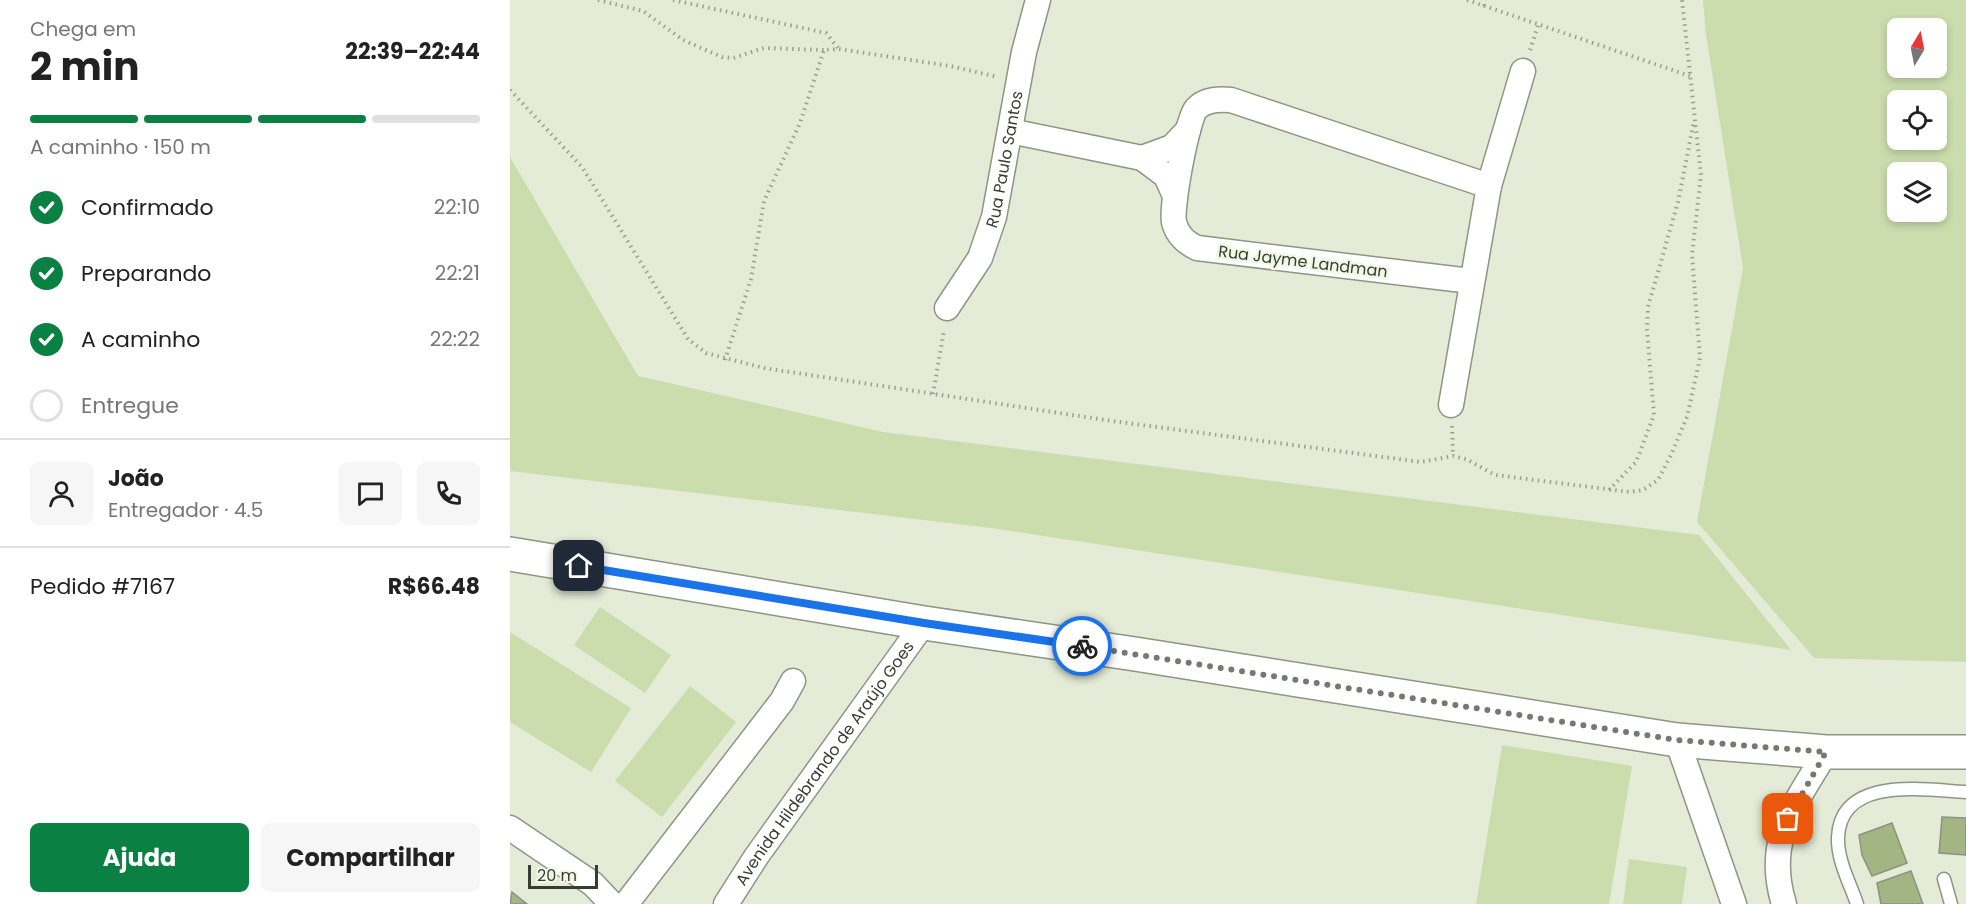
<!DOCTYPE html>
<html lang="pt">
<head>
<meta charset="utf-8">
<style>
	body { margin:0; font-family:Poppins,sans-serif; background:#f6f6f6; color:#222; height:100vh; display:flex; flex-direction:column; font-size:22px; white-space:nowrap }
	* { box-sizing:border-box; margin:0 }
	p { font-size:20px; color:#767676 }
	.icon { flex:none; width:33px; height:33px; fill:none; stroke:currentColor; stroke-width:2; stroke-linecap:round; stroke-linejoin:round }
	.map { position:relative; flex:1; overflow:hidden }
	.drawer { display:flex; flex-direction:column; background:#fff; width:510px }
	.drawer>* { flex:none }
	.needle { width:39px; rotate:10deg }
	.fabs { position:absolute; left:1377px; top:18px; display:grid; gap:12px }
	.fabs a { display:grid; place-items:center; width:60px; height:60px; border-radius:9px; background:#fff; box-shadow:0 3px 9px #0003; font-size:30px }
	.scale { position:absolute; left:18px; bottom:15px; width:70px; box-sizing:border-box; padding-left:6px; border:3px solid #393c34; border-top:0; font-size:16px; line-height:21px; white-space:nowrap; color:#393c34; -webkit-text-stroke:4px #f1f9e5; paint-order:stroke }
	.pin { position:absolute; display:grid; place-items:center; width:51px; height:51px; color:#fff; margin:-26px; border-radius:12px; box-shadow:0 3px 9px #0006 }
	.courier { position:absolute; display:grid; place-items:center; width:60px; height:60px; margin:-30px; border:4px solid #1a73e8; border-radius:50%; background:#fff; color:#222; box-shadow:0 2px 8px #0007 }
	.summary em { font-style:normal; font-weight:700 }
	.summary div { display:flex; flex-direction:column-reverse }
	.summary { display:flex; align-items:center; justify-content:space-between; height:102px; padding:0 30px }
	h1 { font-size:39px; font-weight:700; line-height:45px }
	.bar { display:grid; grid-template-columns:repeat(4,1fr); gap:9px 6px; align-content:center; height:72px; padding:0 30px }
	.bar i { height:8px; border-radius:4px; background:#e0e0e0 }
	.bar .selected { background:#0b8043 }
	.bar p { grid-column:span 4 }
	.line { display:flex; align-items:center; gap:15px; padding:0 30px; border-top:2px solid #e0e0e0 }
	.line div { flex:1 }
	.round { display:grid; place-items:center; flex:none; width:63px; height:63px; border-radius:9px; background:#f6f6f6 }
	ol { padding:0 30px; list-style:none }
	li { display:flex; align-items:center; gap:18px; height:66px }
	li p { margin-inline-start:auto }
	li .icon { padding:6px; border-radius:50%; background:#0b8043; color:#fff; stroke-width:4 }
	li:last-child { color:#767676 }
	li i { width:33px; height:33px; border:3px solid #e0e0e0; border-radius:50% }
	.button { display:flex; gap:12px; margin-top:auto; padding:12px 30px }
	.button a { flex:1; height:69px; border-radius:9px; background:#0b8043; color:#fff; font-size:24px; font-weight:700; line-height:69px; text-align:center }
	.button a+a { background:#f6f6f6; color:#222 }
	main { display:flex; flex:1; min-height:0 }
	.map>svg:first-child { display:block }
</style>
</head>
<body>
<main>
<section class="drawer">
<div class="summary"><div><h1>2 min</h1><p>Chega em</p></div><em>22:39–22:44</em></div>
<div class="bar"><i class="selected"></i><i class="selected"></i><i class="selected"></i><i></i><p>A caminho · 150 m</p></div>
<ol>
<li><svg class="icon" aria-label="check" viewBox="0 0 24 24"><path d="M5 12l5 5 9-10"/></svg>Confirmado<p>22:10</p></li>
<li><svg class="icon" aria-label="check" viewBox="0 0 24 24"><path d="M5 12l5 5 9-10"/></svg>Preparando<p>22:21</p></li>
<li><svg class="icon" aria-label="check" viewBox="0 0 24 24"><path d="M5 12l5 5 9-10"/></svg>A caminho<p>22:22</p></li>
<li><i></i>Entregue</li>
</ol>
<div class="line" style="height:108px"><a class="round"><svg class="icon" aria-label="person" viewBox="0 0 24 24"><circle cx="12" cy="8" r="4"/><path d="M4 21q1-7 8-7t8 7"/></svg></a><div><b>João</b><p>Entregador · 4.5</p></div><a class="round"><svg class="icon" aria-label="chat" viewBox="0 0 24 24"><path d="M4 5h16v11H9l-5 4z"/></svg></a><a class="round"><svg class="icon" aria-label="phone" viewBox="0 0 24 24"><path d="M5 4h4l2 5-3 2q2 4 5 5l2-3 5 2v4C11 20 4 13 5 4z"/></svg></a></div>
<div class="line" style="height:78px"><div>Pedido #7167</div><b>R$66.48</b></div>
<div class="button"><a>Ajuda</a><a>Compartilhar</a></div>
</section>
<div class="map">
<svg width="1456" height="904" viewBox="0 0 1456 904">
	<rect width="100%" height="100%" fill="#e4ecd8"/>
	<g fill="#cbddad" fill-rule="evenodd">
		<path d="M1193,0h263v662l-152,-4 -117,-136 46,-254 -37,-233zM1426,28v40h-38v-40zM1426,100v40h-38v-40zM1426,172v40h-38v-40z"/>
		<path d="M0,157l128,219 245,56 816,103 92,115 -800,-122 -481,-57z"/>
		<path d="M90,607l71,48 -26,38 -71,-48z"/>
		<path d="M0,632l121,76 -40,64 -81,-50z"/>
		<path d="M180,686l46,36 -74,95 -47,-36z"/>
		<path d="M992,745l130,21 -23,138h-133z"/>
		<path d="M1119,859l58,8 -5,37h-59z"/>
	</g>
	<g fill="#a2b582" stroke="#8c9381" stroke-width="1.5">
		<path d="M1432,817l24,1v37l-27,-2z"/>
		<path d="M1382,823l15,40 -35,13 -10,-21 -3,-20z"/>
		<path d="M1401,871l12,33h-42l-4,-21z"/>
		<path d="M2,892l15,12h-17z"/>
	</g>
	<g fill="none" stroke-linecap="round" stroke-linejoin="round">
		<g stroke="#8e9583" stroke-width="15">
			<g id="lane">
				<path d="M1434,879l7,25"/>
				<path d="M1347,904c-7,-21 -20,-44 -19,-67 3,-62 87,-47 128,-45"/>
			</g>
		</g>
		<g stroke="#8e9583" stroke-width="27">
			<g id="street">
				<path d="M500,131l132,27"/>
				<path d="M665,196l-9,-20 -24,-18 30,-11 16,-17"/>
				<path d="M961,281l-274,-33c-12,-6 -20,-13 -23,-26 -3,-15 13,-102 22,-113 9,-10 23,-10 35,-9l258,86"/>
				<path id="s1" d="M437,308l33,-50 14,-41 30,-165 14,-52"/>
				<path d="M941,405l38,-219 34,-115"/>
				<path d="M1167,740l57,164"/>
				<path d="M0,828l83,56 19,20"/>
				<path d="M116,904l156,-203 11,-20"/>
				<path id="s2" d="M216,904l30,-47 168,-234"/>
				<path d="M1274,904c-20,-65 11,-99 42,-152"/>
			</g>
		</g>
		<g stroke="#8e9583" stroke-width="36">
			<path id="secondary" d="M0,554l414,69 211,31 542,86 149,12h140"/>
		</g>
		<g stroke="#9aa091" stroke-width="4" stroke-dasharray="1.5 4.5" stroke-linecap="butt">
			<path d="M88,0l45,11 40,29 39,17 11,1 31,-10 60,2"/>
			<path d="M163,0l153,33 12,15"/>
			<path d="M957,0l223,76"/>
			<path d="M974,6l1,-6"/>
			<path d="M1020,50l9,-27"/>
			<path d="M0,90l72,77 106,172 18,14 58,15 348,53 309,41 32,-6 13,3 29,16 135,17 13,-2 15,-10 13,-25 16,-38 13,-59 -8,-103 9,-80 -19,-175"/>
			<path d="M215,360l26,-81 13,-78 36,-78 24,-73 15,-1 111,17 48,11"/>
			<path d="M423,394l11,-64"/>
			<path d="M942,426l1,30"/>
			<path d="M1099,490l27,-28 18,-47 -7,-86 1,-22 30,-105 16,-81"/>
		</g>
		<use href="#lane" stroke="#fff" stroke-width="12"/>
		<use href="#street" stroke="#fff" stroke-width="24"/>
		<use href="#secondary" stroke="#fff" stroke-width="33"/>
	</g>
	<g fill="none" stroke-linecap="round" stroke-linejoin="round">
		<path stroke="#757a6d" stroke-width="6" stroke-dasharray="0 10.8" d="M572,646l595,94 149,12 -38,67"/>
		<path stroke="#1a73e8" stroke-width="8" d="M69,566l345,57 158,23"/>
	</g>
	<g text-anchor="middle" stroke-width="5" stroke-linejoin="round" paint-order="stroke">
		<g font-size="16" fill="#393c34" stroke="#f1f9e5">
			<text dy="6" stroke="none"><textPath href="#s1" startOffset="162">Rua Paulo Santos</textPath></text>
			<text transform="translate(793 261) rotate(7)" y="6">Rua Jayme Landman</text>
			<text dy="6" stroke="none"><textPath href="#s2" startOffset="172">Avenida Hildebrando de Araújo Goes</textPath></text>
		</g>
	</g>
</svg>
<div class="fabs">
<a><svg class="needle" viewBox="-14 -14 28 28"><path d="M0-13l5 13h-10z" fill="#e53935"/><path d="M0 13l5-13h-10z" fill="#767676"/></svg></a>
<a><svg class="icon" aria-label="locate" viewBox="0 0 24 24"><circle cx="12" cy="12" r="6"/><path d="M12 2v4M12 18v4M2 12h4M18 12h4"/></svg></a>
<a><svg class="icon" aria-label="layers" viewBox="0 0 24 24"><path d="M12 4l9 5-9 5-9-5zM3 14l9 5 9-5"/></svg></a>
</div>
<div class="scale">20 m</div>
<div class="pin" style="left:1278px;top:819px;background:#ea580c"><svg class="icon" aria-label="bag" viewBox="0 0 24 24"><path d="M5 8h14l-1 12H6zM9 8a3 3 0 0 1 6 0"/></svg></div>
<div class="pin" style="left:69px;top:566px;background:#1f2937"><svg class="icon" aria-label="home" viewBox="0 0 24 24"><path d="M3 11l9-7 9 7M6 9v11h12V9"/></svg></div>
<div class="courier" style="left:572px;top:646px"><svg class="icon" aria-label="bike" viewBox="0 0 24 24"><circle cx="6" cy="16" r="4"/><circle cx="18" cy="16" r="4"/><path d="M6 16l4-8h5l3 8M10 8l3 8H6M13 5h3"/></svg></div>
</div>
</main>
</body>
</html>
